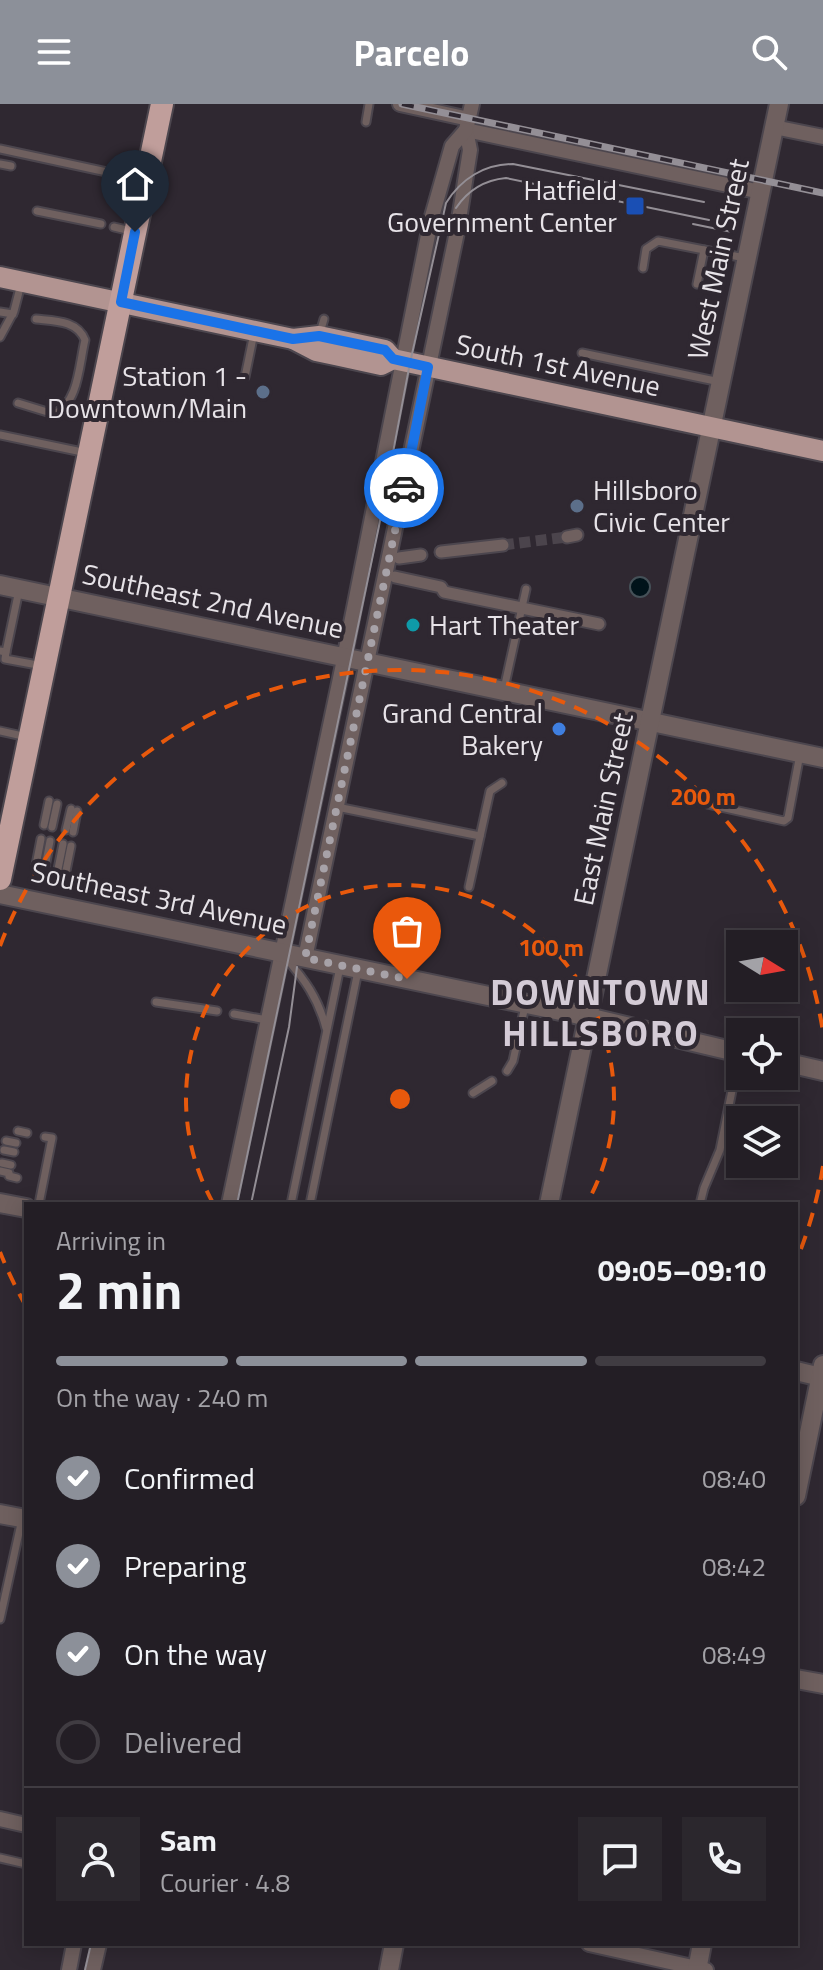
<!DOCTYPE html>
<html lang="en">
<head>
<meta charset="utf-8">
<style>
	body { margin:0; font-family:"Titillium Web",sans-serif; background:#2b272d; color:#f1f3f6; height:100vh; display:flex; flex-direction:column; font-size:30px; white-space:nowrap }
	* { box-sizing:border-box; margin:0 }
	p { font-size:26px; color:#a3a2a7 }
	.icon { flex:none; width:44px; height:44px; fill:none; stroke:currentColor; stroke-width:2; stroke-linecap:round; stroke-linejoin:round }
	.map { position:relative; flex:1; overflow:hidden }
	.sheet { position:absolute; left:24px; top:1098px; width:774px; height:744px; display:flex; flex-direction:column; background:#231e25; border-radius:0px; box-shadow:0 4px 20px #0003,0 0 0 2px #403c42 }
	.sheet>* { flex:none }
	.needle { width:52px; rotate:101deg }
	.buttons { position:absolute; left:726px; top:826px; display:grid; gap:16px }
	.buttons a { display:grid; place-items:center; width:72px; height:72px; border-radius:0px; background:#231e25; box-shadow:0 4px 20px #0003,0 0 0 2px #403c42; font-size:40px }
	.pin { position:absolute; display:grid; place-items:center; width:68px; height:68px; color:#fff; margin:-82px -34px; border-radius:50% 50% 50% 0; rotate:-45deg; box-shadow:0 0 8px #0007 }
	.pin .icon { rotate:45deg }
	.courier { position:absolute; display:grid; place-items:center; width:80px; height:80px; margin:-40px; border:6px solid #1a73e8; border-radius:50%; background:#fff; color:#222; box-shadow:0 2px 10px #0007 }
	.head em { font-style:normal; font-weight:700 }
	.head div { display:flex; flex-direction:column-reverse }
	.head { display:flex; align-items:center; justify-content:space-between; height:136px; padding:0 32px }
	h1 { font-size:52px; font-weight:700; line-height:60px }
	.bar { display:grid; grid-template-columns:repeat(4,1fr); gap:12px 8px; align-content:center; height:96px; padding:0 32px }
	.bar i { height:10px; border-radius:6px; background:#403c42 }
	.bar .on { background:#8c9099 }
	.bar p { grid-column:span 4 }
	.line { display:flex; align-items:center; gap:20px; padding:0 32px; border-top:2px solid #403c42 }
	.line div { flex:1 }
	.round { display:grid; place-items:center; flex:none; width:84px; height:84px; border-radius:0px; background:#2b272d }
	ol { padding:0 32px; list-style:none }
	li { display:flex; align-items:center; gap:24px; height:88px }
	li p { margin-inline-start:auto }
	li .icon { padding:8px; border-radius:50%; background:#8c9099; color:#fff; stroke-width:4 }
	li:last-child { color:#a3a2a7 }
	li i { width:44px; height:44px; border:4px solid #403c42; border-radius:50% }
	header { display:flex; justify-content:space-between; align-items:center; height:104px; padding:0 32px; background:#8c9099; color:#fff; font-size:36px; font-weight:700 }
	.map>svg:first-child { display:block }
</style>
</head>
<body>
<header><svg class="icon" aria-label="menu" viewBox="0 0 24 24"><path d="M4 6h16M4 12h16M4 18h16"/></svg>Parcelo<svg class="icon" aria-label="search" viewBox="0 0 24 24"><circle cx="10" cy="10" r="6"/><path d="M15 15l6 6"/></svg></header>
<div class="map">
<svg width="823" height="1866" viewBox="0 0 823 1866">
	<rect width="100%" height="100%" fill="#2f2831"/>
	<circle fill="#00131a" stroke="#455158" stroke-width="2" cx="640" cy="483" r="10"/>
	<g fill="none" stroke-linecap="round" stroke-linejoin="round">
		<path stroke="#4b444c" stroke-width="11" stroke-dasharray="11 5.5" stroke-linecap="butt" d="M503,441l64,-8"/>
		<g stroke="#4c464e" stroke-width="11">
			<g id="service">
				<path d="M366,18l3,-18"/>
				<path d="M0,45l144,31"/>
				<path d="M0,60l11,2"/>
				<path d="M37,107l64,13"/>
				<path d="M114,123l17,4"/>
				<path d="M643,164l3,-19 12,-8 87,17"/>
				<path d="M697,180l7,-34"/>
				<path d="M0,208l13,2"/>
				<path d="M319,232l5,-17"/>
				<path d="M0,233l14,-26 7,-27"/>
				<path d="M582,249l138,29"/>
				<path d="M245,273l9,-44"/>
				<path d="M18,299l36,11c25,-11 25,-50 31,-74 -8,-20 -31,-19 -49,-21"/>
				<path d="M0,331l87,18"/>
				<path d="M0,547l6,1 13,-62"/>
				<path d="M6,548l-1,7 38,7"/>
				<path d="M504,585l22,-100"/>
				<path d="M0,627l27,6"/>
				<path d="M707,700l77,17 4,-3 12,-64"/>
				<path d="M337,703l143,29"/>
				<path d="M44,721l5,-24"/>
				<path d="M52,723l5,-23"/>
				<path d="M66,726l5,-21"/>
				<path d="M73,728l4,-21"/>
				<path d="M36,761l5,-26"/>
				<path d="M45,763l5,-26"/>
				<path d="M58,765l5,-25"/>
				<path d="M66,767l5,-25"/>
				<path d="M469,783l21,-96 12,-8"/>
				<path d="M285,853c20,23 33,41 41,71"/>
				<path d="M156,898l61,9"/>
				<path d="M234,910l33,6"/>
				<path d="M507,967l6,-10 12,-55"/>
				<path d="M473,989l19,-12"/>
				<path d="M18,1027l9,2"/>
				<path d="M6,1037l10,2"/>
				<path d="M4,1046l10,2"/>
				<path d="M2,1059l9,2"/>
				<path d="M0,1067l9,2"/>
				<path d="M9,1072l8,2"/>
				<path d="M39,1100l13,-66 -7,-1"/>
				<path d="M291,1100l49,-237"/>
				<path d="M310,1100l48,-233"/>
				<path d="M700,1100l4,-16 16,-38 19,-94"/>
				<path d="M0,1515l22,-100"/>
				<path d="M0,1754l26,6"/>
			</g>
		</g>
		<g stroke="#4c464e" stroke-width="15">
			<g id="pedestrian">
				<path d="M567,433l10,-2"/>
				<path d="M441,448l62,-7"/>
				<path d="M399,454l22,-3"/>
				<path d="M395,473l46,10 3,5 155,32"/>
			</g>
		</g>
		<g stroke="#4c464e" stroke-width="18">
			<g id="minor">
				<path d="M400,0l69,15"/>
				<path d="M774,23l49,10"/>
				<path d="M466,26l295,62"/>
				<path d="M305,854l152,-726 13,-82 -4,-20 6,-26"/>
				<path d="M229,1100l113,-535 89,-449 21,-74 14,-16"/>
				<path d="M0,1715l26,6"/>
				<path d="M589,1840l117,26"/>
				<path d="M69,1866l5,-26"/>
				<path d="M93,1866l6,-26"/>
			</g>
		</g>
		<g stroke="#4c464e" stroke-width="22">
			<g id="tertiary">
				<path d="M0,481l823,173"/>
				<path d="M0,790l575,120 165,39"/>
				<path d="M784,958l39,9"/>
				<path d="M0,1099l26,5"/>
				<path d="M549,1100l230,-1100"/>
				<path d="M796,1267l25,6"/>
				<path d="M796,1392l27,-131"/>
				<path d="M0,1410l26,5"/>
				<path d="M796,1575l27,5"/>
				<path d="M389,1866l5,-26"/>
				<path d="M697,1866l5,-26"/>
			</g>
		</g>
		<g stroke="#4c464e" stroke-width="24">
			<g id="primary">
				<path d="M0,173l293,62 26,-3 66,14 8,9"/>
				<path d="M293,235l23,12 19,4 46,10 12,-6 430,92"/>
			</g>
		</g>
		<g stroke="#4c464e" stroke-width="26">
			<path id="trunk" d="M0,775l162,-775"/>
		</g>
		<use href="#service" stroke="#6f605f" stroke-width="7"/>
		<use href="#pedestrian" stroke="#6f605f" stroke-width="11"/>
		<use href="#minor" stroke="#6f605f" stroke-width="14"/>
		<use href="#tertiary" stroke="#6f605f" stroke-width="18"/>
		<use href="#primary" stroke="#b29491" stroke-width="20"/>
		<use href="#trunk" stroke="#c09e9b" stroke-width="22"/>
		<g stroke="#948f96" stroke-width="2">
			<path d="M456,104c12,-18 29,-28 50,-30l203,42"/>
			<path d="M693,120l39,8"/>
			<path d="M237,1100l142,-678 31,-163 36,-160c15,-24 38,-39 67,-39l191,38"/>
			<path d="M251,1100l38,-177 8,-60"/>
			<path d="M85,1866l6,-26"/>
		</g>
		<g stroke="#948f96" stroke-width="7">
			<path id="rail" d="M402,0l421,89"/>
		</g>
		<use href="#rail" stroke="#2f2831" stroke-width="4" stroke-dasharray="12" stroke-linecap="butt"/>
	</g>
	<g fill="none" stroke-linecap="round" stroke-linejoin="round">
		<path stroke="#a7a2a8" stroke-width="8" stroke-dasharray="0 14.4" d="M404,384l-99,470 102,21"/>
		<path stroke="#1a73e8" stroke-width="10" d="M135,128l-14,70 172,37 26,-3 66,14 8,9 35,8 -24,121"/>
	</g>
	<g fill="none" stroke="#e8590c" stroke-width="4" stroke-dasharray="14 10">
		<path d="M213 1099A214 214 0 1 1 587 1099"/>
		<path d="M823 1062A428 428 0 0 1 797 1155M26 1202A428 428 0 0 1 0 1148M0 842A428 428 0 0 1 823 928"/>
	</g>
	<rect fill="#1a4fb4" stroke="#2f2831" stroke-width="3" x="625" y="92" width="20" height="20" rx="4"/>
	<g fill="#5c6f8a" stroke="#2f2831" stroke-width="3">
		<circle cx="263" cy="288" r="8"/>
		<circle cx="577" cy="402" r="8"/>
	</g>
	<circle fill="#0f9aa8" stroke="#2f2831" stroke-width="3" cx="413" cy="521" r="8"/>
	<circle fill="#3f7fe0" stroke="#2f2831" stroke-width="3" cx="559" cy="625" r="8"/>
	<g text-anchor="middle" stroke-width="8" stroke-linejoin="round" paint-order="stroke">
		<g font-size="28" fill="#e7e3e8" stroke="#2f2831" text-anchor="end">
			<text x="617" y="96">Hatfield<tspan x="617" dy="32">Government Center</tspan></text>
			<text x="247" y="282">Station 1 -<tspan x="247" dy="32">Downtown/Main</tspan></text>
			<text x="593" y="396" text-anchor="start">Hillsboro<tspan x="593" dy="32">Civic Center</tspan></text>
			<text x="429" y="531" text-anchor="start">Hart Theater</text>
			<text x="543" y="619">Grand Central<tspan x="543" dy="32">Bakery</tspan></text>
		</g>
		<g font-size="28" fill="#e7e3e8" stroke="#2f2831">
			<text transform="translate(718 155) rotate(-78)" y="10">West Main Street</text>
			<text transform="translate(558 261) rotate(12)" y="10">South 1st Avenue</text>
			<text transform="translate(213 497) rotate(12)" y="10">Southeast 2nd Avenue</text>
			<text transform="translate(603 705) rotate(-78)" y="10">East Main Street</text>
			<text transform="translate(159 794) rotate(12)" y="10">Southeast 3rd Avenue</text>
		</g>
		<g font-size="36" font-weight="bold" letter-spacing="2" fill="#d4cbd6" stroke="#2f2831">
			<text x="601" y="901">DOWNTOWN<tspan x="601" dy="41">HILLSBORO</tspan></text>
		</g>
	</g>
	<circle cx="400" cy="995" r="12" fill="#e8590c" stroke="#2f2831" stroke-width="4"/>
	<g font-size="24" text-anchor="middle" font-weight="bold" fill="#e8590c" stroke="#2f2831" stroke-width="8" stroke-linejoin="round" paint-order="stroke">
		<text x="703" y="701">200 m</text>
		<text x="551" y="852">100 m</text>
	</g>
</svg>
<div class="buttons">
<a><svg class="needle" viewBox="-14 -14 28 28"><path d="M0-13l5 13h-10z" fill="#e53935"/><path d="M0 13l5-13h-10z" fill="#a3a2a7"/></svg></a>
<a><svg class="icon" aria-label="locate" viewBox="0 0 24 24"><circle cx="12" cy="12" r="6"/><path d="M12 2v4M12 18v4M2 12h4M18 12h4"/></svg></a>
<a><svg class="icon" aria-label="layers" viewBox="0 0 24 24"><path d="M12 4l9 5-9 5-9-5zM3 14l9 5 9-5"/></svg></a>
</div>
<div class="pin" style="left:407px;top:875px;background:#ea580c"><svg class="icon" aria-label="bag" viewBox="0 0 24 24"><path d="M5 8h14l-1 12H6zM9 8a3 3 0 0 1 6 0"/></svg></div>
<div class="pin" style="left:135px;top:128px;background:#1f2937"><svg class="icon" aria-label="home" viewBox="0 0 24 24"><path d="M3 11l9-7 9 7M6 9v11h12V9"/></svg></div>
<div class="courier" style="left:404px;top:384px"><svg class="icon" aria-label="car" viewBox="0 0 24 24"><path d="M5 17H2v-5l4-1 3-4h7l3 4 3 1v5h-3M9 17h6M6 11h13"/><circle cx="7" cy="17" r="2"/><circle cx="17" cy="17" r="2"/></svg></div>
<section class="sheet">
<div class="head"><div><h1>2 min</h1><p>Arriving in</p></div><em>09:05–09:10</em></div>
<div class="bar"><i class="on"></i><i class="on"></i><i class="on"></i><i></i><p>On the way · 240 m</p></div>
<ol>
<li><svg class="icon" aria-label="check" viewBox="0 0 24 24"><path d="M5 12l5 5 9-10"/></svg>Confirmed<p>08:40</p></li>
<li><svg class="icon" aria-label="check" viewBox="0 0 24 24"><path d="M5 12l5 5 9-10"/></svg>Preparing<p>08:42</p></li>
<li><svg class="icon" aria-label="check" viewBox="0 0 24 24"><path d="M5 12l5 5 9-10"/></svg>On the way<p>08:49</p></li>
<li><i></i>Delivered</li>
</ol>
<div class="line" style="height:144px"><a class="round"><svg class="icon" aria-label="person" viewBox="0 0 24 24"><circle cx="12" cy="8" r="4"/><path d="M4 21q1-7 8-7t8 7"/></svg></a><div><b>Sam</b><p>Courier · 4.8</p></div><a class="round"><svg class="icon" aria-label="chat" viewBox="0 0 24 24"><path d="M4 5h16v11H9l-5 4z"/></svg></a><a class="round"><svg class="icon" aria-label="phone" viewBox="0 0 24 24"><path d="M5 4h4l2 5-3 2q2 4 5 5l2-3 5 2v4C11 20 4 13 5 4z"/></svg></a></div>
</section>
</div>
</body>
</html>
